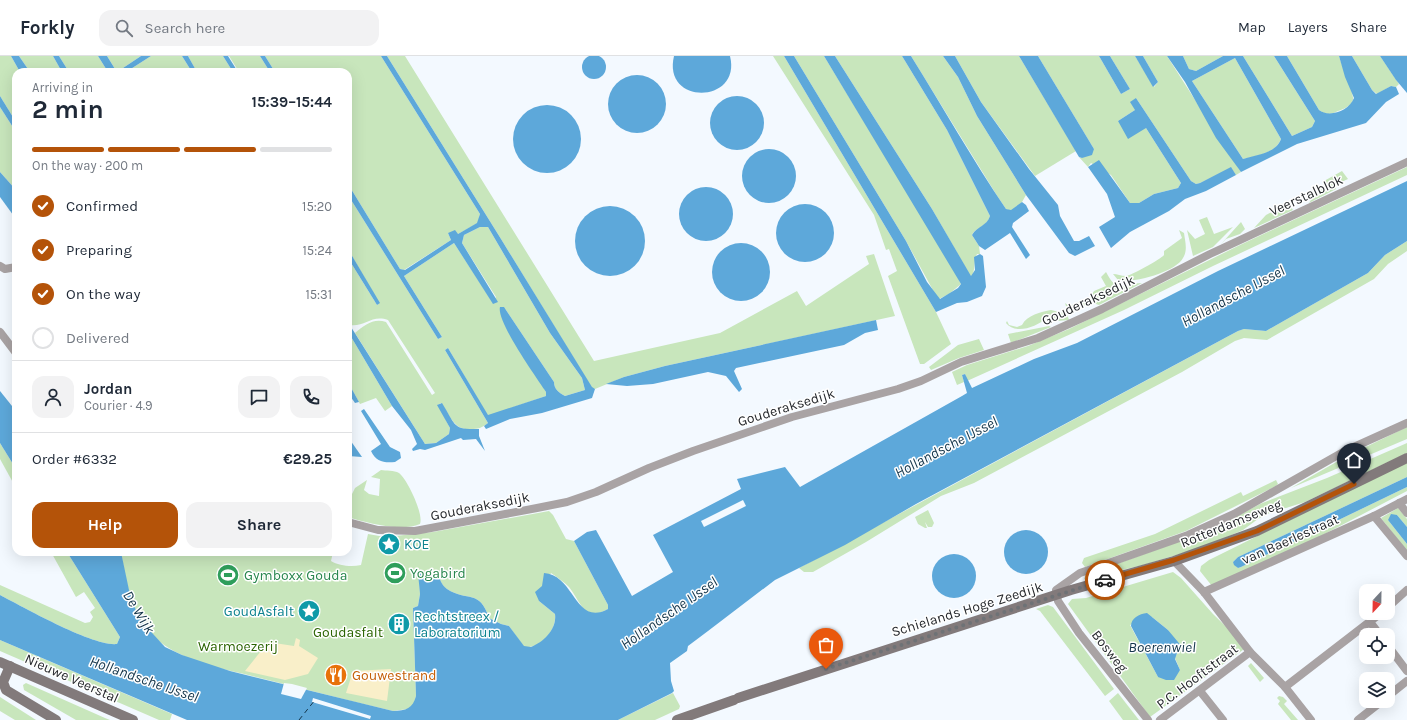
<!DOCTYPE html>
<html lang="en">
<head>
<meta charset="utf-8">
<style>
	body { margin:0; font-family:Karla,sans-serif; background:#f2f2f3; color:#1f2937; height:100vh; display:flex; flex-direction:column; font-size:15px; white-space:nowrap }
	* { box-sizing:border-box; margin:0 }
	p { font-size:13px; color:#747a83 }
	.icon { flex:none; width:22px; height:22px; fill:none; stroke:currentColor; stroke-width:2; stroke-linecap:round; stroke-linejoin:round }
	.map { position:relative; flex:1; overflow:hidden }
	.side { position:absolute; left:12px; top:12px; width:340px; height:488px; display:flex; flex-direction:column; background:#fff; border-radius:12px; box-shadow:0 4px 16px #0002 }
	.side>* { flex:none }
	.needle { width:26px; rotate:202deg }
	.buttons { position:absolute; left:1359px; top:528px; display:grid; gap:8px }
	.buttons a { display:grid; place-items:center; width:36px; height:36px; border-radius:8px; background:#fff; box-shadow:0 4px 16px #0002; font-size:20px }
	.pin { position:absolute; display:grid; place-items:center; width:34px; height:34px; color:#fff; margin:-41px -17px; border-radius:50% 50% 50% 0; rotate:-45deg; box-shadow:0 0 4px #0007 }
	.pin .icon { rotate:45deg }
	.courier { position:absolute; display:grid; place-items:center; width:40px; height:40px; margin:-20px; border:3px solid #b45309; border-radius:50%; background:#fff; color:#222; box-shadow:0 1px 5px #0007 }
	.head em { font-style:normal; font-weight:700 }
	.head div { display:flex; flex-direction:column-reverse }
	.head { display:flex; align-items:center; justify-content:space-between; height:68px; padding:0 20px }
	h1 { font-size:26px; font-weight:700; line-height:30px }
	.bar { display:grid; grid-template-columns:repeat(4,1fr); gap:6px 4px; align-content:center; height:48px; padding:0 20px }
	.bar i { height:5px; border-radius:3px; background:#e0e1e3 }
	.bar .active { background:#b45309 }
	.bar p { grid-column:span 4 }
	.line { display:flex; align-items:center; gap:10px; padding:0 20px; border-top:1px solid #e0e1e3 }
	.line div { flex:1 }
	.round { display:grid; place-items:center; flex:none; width:42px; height:42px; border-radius:12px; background:#f2f2f3 }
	ol { padding:0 20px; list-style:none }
	li { display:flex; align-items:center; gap:12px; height:44px }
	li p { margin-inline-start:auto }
	li .icon { padding:4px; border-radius:50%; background:#b45309; color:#fff; stroke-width:4 }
	li:last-child { color:#747a83 }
	li i { width:22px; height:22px; border:2px solid #e0e1e3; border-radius:50% }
	.cta { display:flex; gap:8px; margin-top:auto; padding:8px 20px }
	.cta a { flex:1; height:46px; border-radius:12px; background:#b45309; color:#fff; font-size:16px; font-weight:700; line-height:46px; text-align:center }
	.cta a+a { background:#f2f2f3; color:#1f2937 }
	header { display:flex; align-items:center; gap:24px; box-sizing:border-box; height:56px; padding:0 20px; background:#fff; border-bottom:1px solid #e0e1e3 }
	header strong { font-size:19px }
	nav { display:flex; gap:22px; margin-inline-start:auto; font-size:14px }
	.search { width:280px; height:36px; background:#f2f2f3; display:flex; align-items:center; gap:10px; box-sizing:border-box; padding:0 14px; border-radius:12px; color:#747a83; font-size:15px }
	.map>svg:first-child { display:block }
</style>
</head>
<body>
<header>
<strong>Forkly</strong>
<div class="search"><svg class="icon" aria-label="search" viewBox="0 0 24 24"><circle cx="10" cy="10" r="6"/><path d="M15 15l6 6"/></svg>Search here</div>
<nav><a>Map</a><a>Layers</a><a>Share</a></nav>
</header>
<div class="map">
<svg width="1407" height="664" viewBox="0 0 1407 664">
	<rect width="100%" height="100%" fill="#f3f9ff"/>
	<g fill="#c8e6bc" fill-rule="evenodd">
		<path d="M0,0h11l9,16h-4v50l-16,-26z"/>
		<path d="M19,0h34l9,16h-32z"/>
		<path d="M59,0h39l10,16h-39z"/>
		<path d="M107,0h34l-21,14 -5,-1z"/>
		<path d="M151,0h31l10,16h-36l-3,-4h-3l2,4h-26z"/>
		<path d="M188,0h35l10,16h-36z"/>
		<path d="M229,0h31l10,16h-31z"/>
		<path d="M265,0h116l99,158 -2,9 -20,11 -10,-1 3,7 -47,30 -4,-1 -52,-85v-112h-73z"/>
		<path d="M387,0h18l189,305 126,-28 77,-42 9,15 63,-42 -3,-8 8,-2 21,62 -230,50 -41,11 -29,12 -3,-1 -91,-149z"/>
		<path d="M773,0h11l152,256 15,32 -27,20h-4l-32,-88 9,-5 -8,-22 -3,1 -12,-35z"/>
		<path d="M794,0h30l128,210 9,18 -12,10 -10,5 -5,-7 -28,-51z"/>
		<path d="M835,0h67l45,74 43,86c-4,12 -13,10 -18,19l7,11 1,8h-3c-4,8 -1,17 -6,23l-39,-68z"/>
		<path d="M911,0h32l15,21 19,39 49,79 -4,7 -11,9 -5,-2 -10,-15z"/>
		<path d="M955,0h64l57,95 -41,25 -54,-74z"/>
		<path d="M1038,0h61l22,38 9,-5 -20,-33h25l19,31 4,-5 -15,-26h24l74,116 -5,3 -5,-7 -31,15 -4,1 -5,-3 -55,-83 -1,12 -17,11 28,7 35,55 -3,5 -24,6 -15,9h-9l-19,-28 -20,-12 -3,4 -9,-10 3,1 12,-9z"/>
		<path d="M1183,0h40l-27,15 -7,-2z"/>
		<path d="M1243,0h31l41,65 -3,6 -20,9z"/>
		<path d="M1287,0h52c2,8 16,40 14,44 -2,6 -9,9 -15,11 -8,4 -12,4 -19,-1z"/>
		<path d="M1352,0h28l19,28 -3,3 -5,-1 -14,8 -5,-4z"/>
		<path d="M1235,2l46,81c-5,14 -24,17 -38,20l-51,-78z"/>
		<path d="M0,51l16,25v58l-16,-18z"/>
		<path d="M1407,111v8l-194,91 -89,44 -157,71 -2,-7 -3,1 2,7 -7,3 -5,-13 15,-7 61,-19 41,-17 171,-84z"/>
		<path d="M1342,115l6,8 -13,6 1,4 -27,14 6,-9 8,-6 1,-7z"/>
		<path d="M348,139l90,144 4,-2 -38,-61 50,-33 39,60 3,-6 -34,-54 2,-8 16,-8h8l62,106 32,45 3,12 -20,6c-6,-3 -11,-7 -11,-14l-50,-75 42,85v4l-58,20 -40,-68 -3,2 43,73c-6,5 -10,6 -17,6 -17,2 -21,-14 -30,-26l-3,2 12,23 -1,6 -13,9 -11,1 -70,-111c10,-8 18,-15 31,-11l46,73 3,-2 -47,-73c-16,-6 -23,7 -38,5l1,2 -3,3v-72l29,47 2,-2 -31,-54z"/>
		<path d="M1288,147l5,7 -39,18 12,-13z"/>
		<path d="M1207,161l7,17 19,-7 -20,20 -20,9 -6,-26 8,9 10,-5 -6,-14z"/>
		<path d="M1241,166l4,7 -5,5 -14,5 -5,5z"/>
		<path d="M1179,174l5,3c1,8 4,17 -1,25 -7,14 -51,26 -65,22l-5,-6c4,0 8,2 13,2 4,0 35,-17 38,-21v-4l18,-13z"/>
		<path d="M1407,185v10l-19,13 -14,15 -107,61 -23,-2 -9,3 -53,31 -208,111 -33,13 -75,46 -53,30h-9l-5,-4 439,-237 6,-2 22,2 102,-58 17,-18z"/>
		<path d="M1106,216c12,23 17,11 36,11l-43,22 -6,-2 -21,6 -6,-3 -1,-3 4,3 21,-8 4,-7 12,-5 -5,-9z"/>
		<path d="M1051,254l16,4 2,6 -12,1 -11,-3c-9,9 -31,17 -40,5l1,-2 2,4 8,2 5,-2c5,-10 19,-13 29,-15z"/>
		<path d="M1049,270l2,1 -40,16 -3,-9z"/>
		<path d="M350,279l42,71 -7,5 -9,-13 -16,6 -12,-22v-46z"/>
		<path d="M979,283l5,11 -25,8 -28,12 -2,-3 29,-22z"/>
		<path d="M1407,371v12l-116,49 54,-31z"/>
		<path d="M0,387l16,26v19l-16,-29z"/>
		<path d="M1407,387v10l-102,49 -19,6 -9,1 -19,10 -15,11 -37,16 -63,19 -59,14 2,-4 125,-45 49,-26 67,-26z"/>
		<path d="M1407,406v15l-169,80 -5,5 5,6 3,-1 166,-80v4l-113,59 -82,36 -12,-15 1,-5 8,-6z"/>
		<path d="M381,414c5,1 13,0 18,3 8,6 25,41 21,51 -19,8 -53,-1 -72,-7v-24l4,1 3,-6 12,-8 -3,10 5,4 10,2 1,-17 -9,-2z"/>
		<path d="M1276,424l2,4 -2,2 -90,45 -101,36 -3,-4 2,-5 71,-24 86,-42 2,4z"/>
		<path d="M1398,452l9,11v8l-10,-12 -9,5 19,24v7l-26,-33z"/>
		<path d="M928,454l6,13 -2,4h-4l-3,-5 2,6h-2l-7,-4 -3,-7z"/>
		<path d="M549,455l4,4 13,24 8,2 34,64v4c-24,14 -27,-7 -39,-22 -5,-5 -12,-10 -18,-14l-12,28 16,13c2,16 -14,35 -31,33l-15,-21 -8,-2 -12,-6c-9,-29 -22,-16 -42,-29 -6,-4 -7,-10 -10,-16l-5,2 -13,-2 1,21 -2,12 -5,2 3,88 -2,8 -6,5 -15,2c-47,-11 -94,-23 -141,-35 -23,-6 -50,-10 -72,-22 -15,-7 -30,-18 -39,-33 -12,-20 -16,-46 -20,-69h212l-2,9c8,5 21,6 30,4l7,-31 17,3 48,-5z"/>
		<path d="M51,496h16l53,85 -3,7c-23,3 -94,-37 -117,-49v-10l85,38 5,-1 3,-5 -3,-5 5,-4 -11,-16 -8,5z"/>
		<path d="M1173,516l8,6 32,36 34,33 -97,70 -82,-113 4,-5 14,-1zM1152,561l16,13 13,20 -4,3 -2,5 5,12 -22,7 -28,-52z"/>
		<path d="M1048,549l5,2 61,82 -9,7 -65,-85 -4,-2z"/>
		<path d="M0,584l172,74 -2,6h-11l-159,-69z"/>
		<path d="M1251,607l13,15 -4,4 -12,-16z"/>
		<path d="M26,627l79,35 5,2h-34l-52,-30 -1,-5z"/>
		<path d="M673,637l7,13 -1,3 -24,11h-37z"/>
		<path d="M1118,637l21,27h-16l-14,-19z"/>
		<path d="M1279,640l4,1 4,4 -3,3 14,16h-7l-13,-16 2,-3 -3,-3z"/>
		<path d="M0,641l36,23h-21l-15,-9z"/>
	</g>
	<g fill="#f9efc9">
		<path d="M296,582l4,2 -1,6 19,12 -10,16 -23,6 -40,-9 23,-29 26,4z"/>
		<path d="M391,613l-4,32 -41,-8 7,-22z"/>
	</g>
	<g fill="#5da8da" fill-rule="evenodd">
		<circle cx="594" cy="11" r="12"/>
		<path d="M11,0h8l11,16h-10z"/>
		<path d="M53,0h6l10,16h-7z"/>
		<path d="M98,0h9l8,13 5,1 21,-14h10l-25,16h-18z"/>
		<path d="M182,0h6l9,16h-5z"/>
		<path d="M223,0h5l10,16h-5z"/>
		<path d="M260,0h5l10,16h-5z"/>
		<path d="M381,0h6l114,183 91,148 3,2 -3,9 -50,15 -32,6 -24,10 -2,-3 4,-3 -43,-73 3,-2 40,67 58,-19v-4c-10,-15 -50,-71 -46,-85h4l50,75c0,7 5,11 11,14l20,-6 -3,-12 -32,-45 -62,-106h-8l-16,8 -2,8 36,59 -5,2 -39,-61 -50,33 38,61 -4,2 -90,-144v-11l52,85 5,1 46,-30 -3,-7 7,-3 3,4 19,-11 3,-9z"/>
		<path d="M674,0h56c12,48 -68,50 -56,0z"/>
		<path d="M784,0h10l112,185 21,41 13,17 18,-11 3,-4 -137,-228h11l97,153 39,67 4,-6 -1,-13 6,-3 3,2 3,31 -4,9 -15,6 -10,1 -21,9z"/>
		<path d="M902,0h9c32,51 61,103 95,153l5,1 11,-8 4,3 3,6 -16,12 -1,4 18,28 -4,4 -16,-26 -25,17 -6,-4 -7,-11c5,-9 15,-9 18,-19l-43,-86z"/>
		<path d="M943,0h12l26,46 48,67 29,36 2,11 14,25h5l10,-5 6,10 -20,10 -6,-3 -43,-58 -49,-79 -19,-39z"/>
		<path d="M1019,0h19l56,93 -2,6 -10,3 -3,-1z"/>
		<path d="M1099,0h11l20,33 -9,5z"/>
		<path d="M1135,0h8l15,26 -5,5z"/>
		<path d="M1167,0h16l6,13 7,2 27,-15h20l49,80 20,-9 3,-6 -41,-65h13l32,54c10,8 30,1 35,-12l-9,-21 -6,-21h13l20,34 4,4 15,-8 5,1 3,7 -13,8 -20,21 -69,21 -56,28 -25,-34 -31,-56zM1235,2l46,81c-5,14 -24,16 -38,20l-51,-78z"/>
		<path d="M1380,0h27v37l-11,-13z"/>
		<circle cx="637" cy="48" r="29"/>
		<circle cx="737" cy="67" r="27"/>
		<path d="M0,40l16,26v10l-16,-25z"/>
		<path d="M1136,42l55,83 5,3 4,-1 31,-16 5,8 -30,16 -21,8 -16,12 -39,21 -19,16 -12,-21 16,-10 -8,-23 -19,-27 11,-7 31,43h9l15,-9 24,-6 3,-5 -35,-55 -18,11 -10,-18 17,-11 -5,-8z"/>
		<circle cx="547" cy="83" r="34"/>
		<circle cx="769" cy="120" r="27"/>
		<path d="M0,116l16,18v29l-16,-22z"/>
		<path d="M1407,125v60l-22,14 -17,18 -102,58 -22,-2 -6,2 -322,173 -71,41 -70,35 -67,51 -20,15 -1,5 -17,12 1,18 3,10 -2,2 -54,27h-431l-187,-80v-45c23,12 94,52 117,49l3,-7 -53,-85h54l8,38 6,18 7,14 23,25 17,8 48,16 163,40c13,0 20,-3 23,-15l-3,-88 5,-2 2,-12 -2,-21 14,2 5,-2c3,5 4,12 10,16 20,13 33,0 42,29l12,6 8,2 15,20 7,1c13,-5 26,-18 24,-33l-16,-13 -4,-9 7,-6 2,-13c31,2 31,54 64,36v-4l-34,-64 13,-9 9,-2 36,66 41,-24 -20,-37 88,-46 -4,-10 48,-12 15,20 162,-91 5,-3 -5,-18 3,-1 7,14 62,-29 43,-16 141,-72z"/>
		<circle cx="706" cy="158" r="27"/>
		<circle cx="805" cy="177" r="29"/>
		<circle cx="610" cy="185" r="35"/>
		<circle cx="741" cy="216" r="29"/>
		<path d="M348,193l32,54 -3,2 -29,-47z"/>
		<path d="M876,264l2,10 -13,3 -21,12 -108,23 -2,3 8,18 -3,3 -13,-16 -18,-4 -55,12 -26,2 -21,-2 18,-7 41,-11z"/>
		<path d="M351,271l74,117 11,-1 13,-9 1,-6 -13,-23 5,-2c14,22 10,27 37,26v7l6,15 -9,-12 -13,1 -2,-2 -36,12 -5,-1 -7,2 -1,-2 5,-5 -6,-14 -19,-24 -42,-71 -2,1v-7z"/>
		<path d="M348,326l11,20 -4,1 -7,-10z"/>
		<path d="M0,335l16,20v58l-16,-26z"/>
		<path d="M364,353l26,38 10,5 1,6 -6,4c-11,1 -19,0 -24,-11l10,-7 -20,-33z"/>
		<path d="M348,381l14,20 -14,-1z"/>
		<path d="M1407,421v10l-166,80 -3,1 -4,-3 -1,-3 5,-5z"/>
		<path d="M1391,458l6,1 10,12v17l-19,-24z"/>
		<circle cx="1026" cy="496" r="22"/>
		<circle cx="954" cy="520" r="22"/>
		<path d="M1147,557l21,17 15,18 -6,5 -2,6 5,11 -6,10h-8l-8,-3 -27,-51c0,-8 8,-12 16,-13z"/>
	</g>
	<g fill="#f3f9ff">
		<path d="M743,444l3,6 -42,21 -3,-6z"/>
		<path d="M284,627l8,1 15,4 -6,11 -20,-5z"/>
		<path d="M313,642l58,18 -1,3 -58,-17z"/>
	</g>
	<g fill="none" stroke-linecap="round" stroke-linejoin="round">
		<path stroke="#15364b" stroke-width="1" stroke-dasharray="5 4" stroke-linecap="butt" d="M299,664l16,-20"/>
		<g stroke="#a9a3a4" stroke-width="8">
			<path d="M0,210l5,3 11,-2"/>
			<path d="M0,276l16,21"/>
			<path d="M1399,447l8,10"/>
			<path d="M1374,460l33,40"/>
			<path d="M348,466l30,8 37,1 122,-23 30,-6 29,-10 53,-24 44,-17 99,-34 106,-28 23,-8 40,-19 77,-24 64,-29 108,-55 197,-92"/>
			<path d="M1174,505l30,31 46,60 35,35 26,33"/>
			<path d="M1204,536l170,-76 33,-17"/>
			<path d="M1388,551l19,-17"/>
			<path d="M1370,566l10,13"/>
			<path d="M1388,590l19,25"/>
			<path d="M1285,631l96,-74"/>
			<path d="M1200,635l23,29"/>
			<path d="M1388,640l19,-15"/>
			<path d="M1148,664l-69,-87 -21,-32 -2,-11 24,-17 108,-38 46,-21 111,-63 62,-28"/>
			<path d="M1160,664l90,-68"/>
			<path d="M1358,664l24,-19"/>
		</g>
		<g stroke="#827a7b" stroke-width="10">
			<path d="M0,606l133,58"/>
			<path d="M10,610l-7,16 3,8 50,30"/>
			<path d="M738,642l333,-108 103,-29 83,-30 150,-73"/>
			<path d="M677,664l57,-20"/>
		</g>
	</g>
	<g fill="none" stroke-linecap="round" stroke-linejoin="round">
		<path stroke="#6e7276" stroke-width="4" stroke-dasharray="0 7.2" d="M826,613l279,-89"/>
		<path stroke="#b45309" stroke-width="5" d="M1105,524l69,-20 83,-29 97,-47"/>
	</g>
	<defs>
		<g id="sight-disc" transform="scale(1.15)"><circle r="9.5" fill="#0f9aa8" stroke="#fff"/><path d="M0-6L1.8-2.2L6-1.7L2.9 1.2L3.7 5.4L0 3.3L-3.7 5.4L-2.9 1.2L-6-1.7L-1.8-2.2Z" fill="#fff"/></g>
		<g id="stadium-disc" transform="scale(1.15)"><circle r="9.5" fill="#2e9e5b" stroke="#fff"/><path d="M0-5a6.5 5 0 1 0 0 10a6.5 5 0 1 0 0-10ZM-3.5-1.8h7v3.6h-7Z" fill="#fff"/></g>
		<g id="building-disc" transform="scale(1.15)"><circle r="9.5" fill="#0f9aa8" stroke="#fff"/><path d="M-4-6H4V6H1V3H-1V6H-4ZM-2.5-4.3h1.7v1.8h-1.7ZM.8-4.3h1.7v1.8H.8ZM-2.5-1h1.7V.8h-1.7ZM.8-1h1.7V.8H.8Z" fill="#fff"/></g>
		<g id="restaurant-disc" transform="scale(1.15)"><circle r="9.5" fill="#e8710a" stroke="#fff"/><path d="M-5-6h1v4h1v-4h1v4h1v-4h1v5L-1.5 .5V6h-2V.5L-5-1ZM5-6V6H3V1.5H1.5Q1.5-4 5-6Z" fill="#fff"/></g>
	</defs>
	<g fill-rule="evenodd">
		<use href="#sight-disc" x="389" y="488"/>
		<use href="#stadium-disc" x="395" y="517"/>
		<use href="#stadium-disc" x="228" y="519"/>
		<use href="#sight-disc" x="309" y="555"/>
		<use href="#building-disc" x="399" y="568"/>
		<use href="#restaurant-disc" x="336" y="619"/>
	</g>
	<g text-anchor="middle" stroke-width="3" stroke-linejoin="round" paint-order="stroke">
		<g font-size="14" fill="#26292d" stroke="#fff">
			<text transform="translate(1306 139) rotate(-25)" y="5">Veerstalblok</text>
			<text transform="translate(1088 244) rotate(-25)" y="5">Gouderaksedijk</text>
			<text transform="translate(786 351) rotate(-17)" y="5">Gouderaksedijk</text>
			<text transform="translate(480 450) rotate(-11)" y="5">Gouderaksedijk</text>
			<text transform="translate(1231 467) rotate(-22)" y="5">Rotterdamseweg</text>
			<text transform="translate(1290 483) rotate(-24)" y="5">van Baerlestraat</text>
			<text transform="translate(967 553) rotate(-17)" y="5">Schielands Hoge Zeedijk</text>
			<text transform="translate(1110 595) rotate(52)" y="5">Bosweg</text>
			<text transform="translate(1197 620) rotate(-37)" y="5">P.C. Hooftstraat</text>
			<text transform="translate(72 622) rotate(24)" y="5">Nieuwe Veerstal</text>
		</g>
		<g font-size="14" fill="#0d838f" stroke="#fff" text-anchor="start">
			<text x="404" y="493">KOE</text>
			<text x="294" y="560" text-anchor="end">GoudAsfalt</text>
			<text x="414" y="565">Rechtstreex /<tspan x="414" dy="16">Laboratorium</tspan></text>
		</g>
		<g font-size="14" fill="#27864d" stroke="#fff" text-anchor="start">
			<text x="410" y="522">Yogabird</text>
			<text x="244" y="524">Gymboxx Gouda</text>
		</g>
		<g font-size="14" fill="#2b6402" stroke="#fff">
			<text x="348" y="581">Goudasfalt</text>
			<text x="238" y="595">Warmoezerij</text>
		</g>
		<g font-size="14" fill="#c56008" stroke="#fff" text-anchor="start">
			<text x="352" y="624">Gouwestrand</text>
		</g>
		<g font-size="15" font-style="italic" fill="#15364b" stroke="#fff">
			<text transform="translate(1233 240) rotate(-28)" y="5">Hollandsche IJssel</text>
			<text transform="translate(946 391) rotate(-28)" y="5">Hollandsche IJssel</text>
			<text transform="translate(139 556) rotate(59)" y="5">De Wijk</text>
			<text transform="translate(669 557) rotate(-35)" y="5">Hollandsche IJssel</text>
			<text x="1162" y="596">Boerenwiel</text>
			<text transform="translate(144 623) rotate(19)" y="5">Hollandsche IJssel</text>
		</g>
	</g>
</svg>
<div class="buttons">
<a><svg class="needle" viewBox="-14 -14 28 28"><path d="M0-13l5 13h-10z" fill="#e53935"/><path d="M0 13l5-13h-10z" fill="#747a83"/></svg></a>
<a><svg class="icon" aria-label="locate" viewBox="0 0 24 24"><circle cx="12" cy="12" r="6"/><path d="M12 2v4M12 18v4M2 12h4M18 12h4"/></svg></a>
<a><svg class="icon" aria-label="layers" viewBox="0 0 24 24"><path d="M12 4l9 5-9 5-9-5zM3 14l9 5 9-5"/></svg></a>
</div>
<div class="pin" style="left:826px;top:613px;background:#ea580c"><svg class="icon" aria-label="bag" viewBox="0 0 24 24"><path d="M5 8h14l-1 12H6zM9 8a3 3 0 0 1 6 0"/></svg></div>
<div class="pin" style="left:1354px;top:428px;background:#1f2937"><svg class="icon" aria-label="home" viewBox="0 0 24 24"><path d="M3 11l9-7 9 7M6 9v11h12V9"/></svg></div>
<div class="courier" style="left:1105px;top:524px"><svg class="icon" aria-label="car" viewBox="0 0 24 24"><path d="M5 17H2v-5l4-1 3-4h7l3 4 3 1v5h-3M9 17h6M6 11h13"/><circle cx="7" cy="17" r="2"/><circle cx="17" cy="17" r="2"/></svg></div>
<section class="side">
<div class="head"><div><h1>2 min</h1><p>Arriving in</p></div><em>15:39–15:44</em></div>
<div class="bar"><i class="active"></i><i class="active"></i><i class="active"></i><i></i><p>On the way · 200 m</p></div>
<ol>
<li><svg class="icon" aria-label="check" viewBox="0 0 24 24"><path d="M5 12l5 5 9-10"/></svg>Confirmed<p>15:20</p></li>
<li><svg class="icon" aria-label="check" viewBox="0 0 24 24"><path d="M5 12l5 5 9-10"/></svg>Preparing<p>15:24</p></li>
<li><svg class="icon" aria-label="check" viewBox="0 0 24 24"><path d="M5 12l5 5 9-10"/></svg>On the way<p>15:31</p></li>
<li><i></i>Delivered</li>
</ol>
<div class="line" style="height:72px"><a class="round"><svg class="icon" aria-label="person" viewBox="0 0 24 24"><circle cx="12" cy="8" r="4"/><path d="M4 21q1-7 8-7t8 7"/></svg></a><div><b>Jordan</b><p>Courier · 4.9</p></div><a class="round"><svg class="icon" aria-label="chat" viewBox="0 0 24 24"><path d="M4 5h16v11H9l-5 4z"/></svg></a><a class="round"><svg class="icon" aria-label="phone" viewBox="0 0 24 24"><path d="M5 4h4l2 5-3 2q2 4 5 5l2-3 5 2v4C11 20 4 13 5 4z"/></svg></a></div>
<div class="line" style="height:52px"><div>Order #6332</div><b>€29.25</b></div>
<div class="cta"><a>Help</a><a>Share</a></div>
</section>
</div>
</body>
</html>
